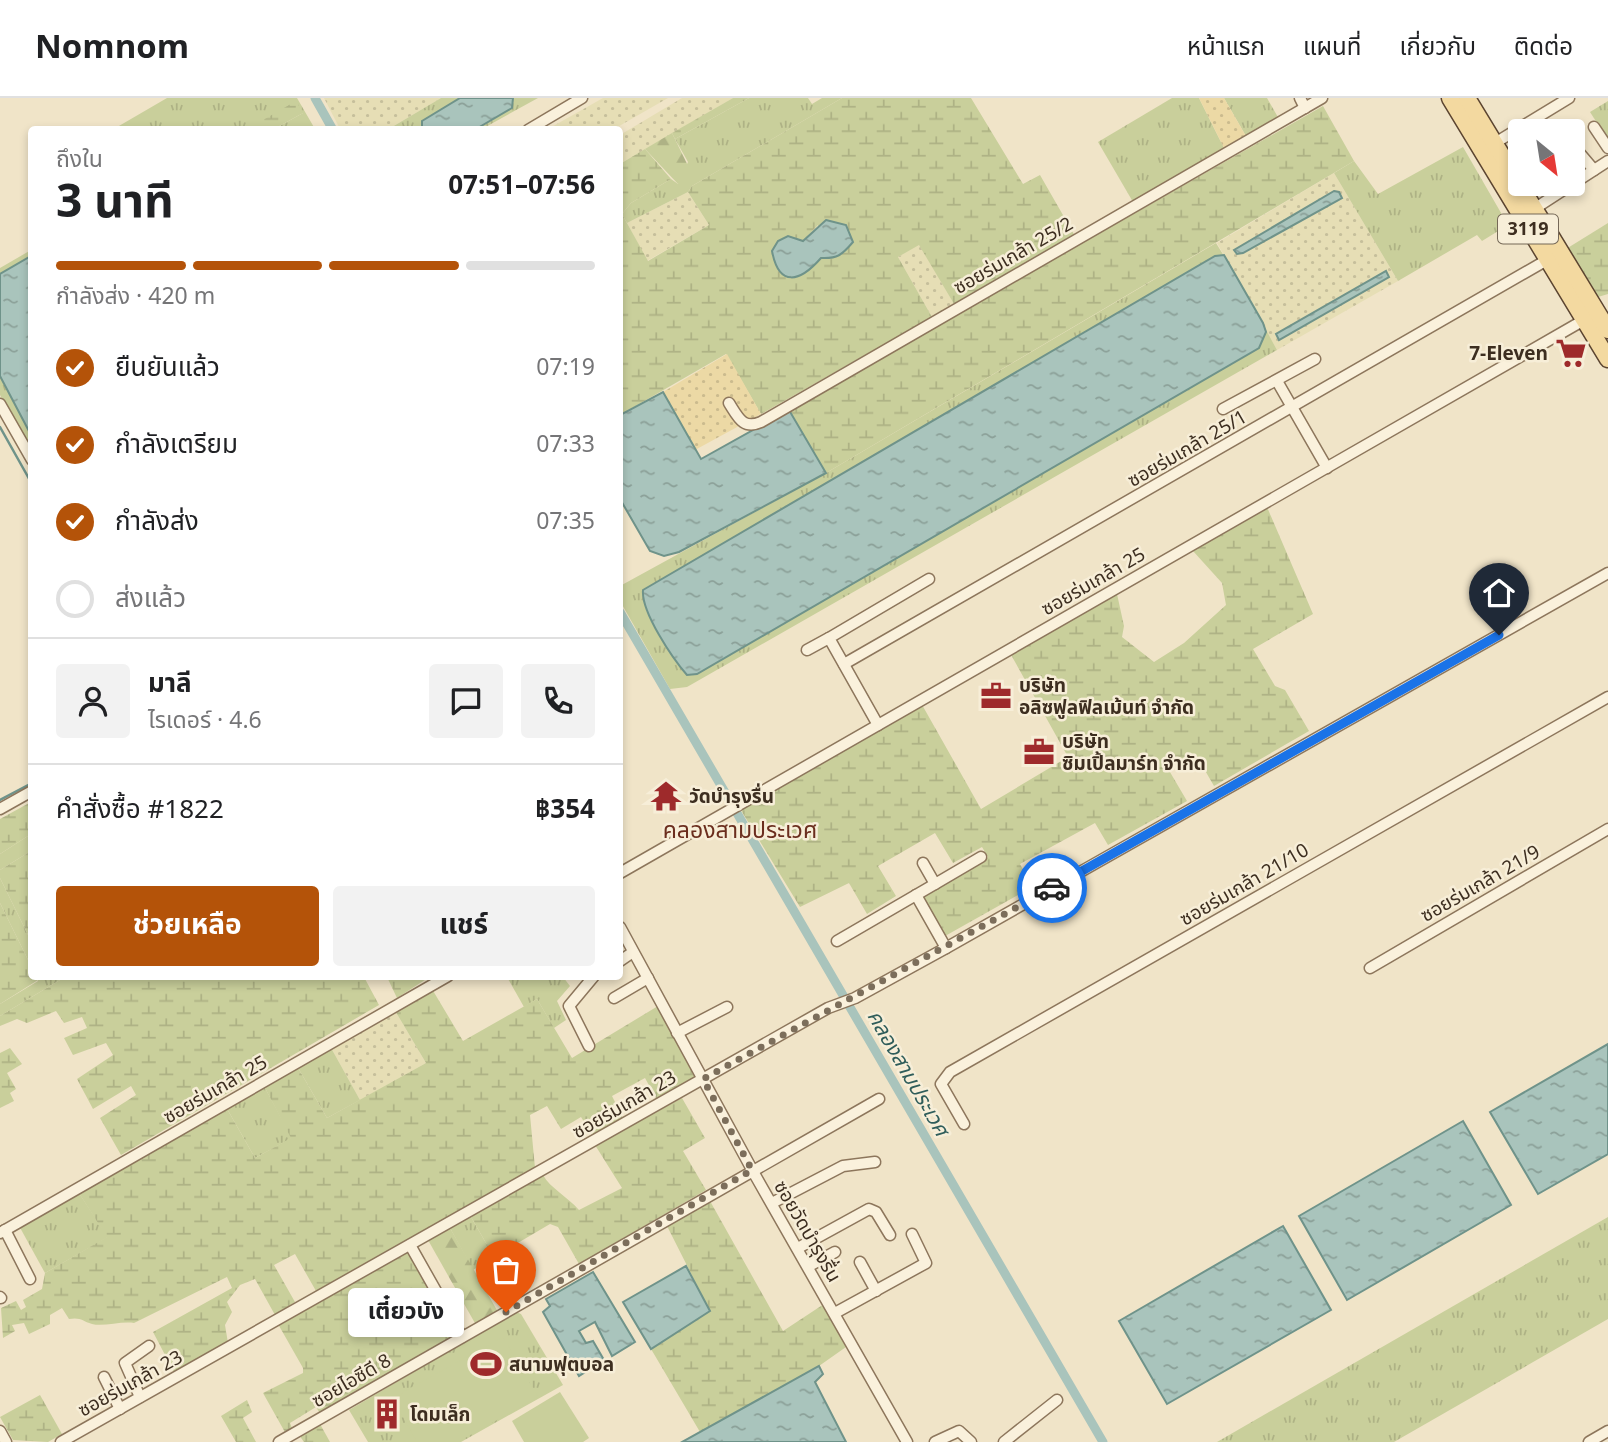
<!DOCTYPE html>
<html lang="th">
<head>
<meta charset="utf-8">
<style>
	body { margin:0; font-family:Georgia,"Noto Sans Thai",serif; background:#f2f2f2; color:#202124; height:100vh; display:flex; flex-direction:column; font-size:26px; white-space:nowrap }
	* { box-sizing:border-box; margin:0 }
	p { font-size:23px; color:#757577 }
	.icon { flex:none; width:38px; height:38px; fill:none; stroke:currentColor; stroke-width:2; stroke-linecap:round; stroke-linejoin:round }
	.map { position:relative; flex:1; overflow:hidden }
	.drawer { position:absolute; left:28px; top:28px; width:595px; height:854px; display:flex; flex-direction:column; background:#fff; border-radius:7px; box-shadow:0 4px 10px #0003 }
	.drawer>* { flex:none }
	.needle { width:46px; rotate:150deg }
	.tools { position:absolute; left:1508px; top:21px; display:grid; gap:14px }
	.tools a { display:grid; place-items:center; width:77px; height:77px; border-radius:7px; background:#fff; box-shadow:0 4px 10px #0003; font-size:35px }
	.pin { position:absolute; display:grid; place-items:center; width:60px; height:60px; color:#fff; margin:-72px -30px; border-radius:50% 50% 50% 0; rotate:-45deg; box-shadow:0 0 7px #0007 }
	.pin .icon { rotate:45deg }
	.courier { position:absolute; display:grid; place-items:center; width:70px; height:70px; margin:-35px; border:5px solid #1a73e8; border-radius:50%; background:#fff; color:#222; box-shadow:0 2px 9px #0007 }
	.bubble { position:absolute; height:49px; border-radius:7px; background:#fff; box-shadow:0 4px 10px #0003; font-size:23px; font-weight:700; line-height:49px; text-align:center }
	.overview em { font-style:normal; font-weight:700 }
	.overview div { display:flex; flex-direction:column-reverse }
	.overview { display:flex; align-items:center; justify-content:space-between; height:119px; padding:0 28px }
	h1 { font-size:46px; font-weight:700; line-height:52px }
	.bar { display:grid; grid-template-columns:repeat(4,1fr); gap:10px 7px; align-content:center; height:84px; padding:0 28px }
	.bar i { height:9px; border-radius:5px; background:#e0e0e0 }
	.bar .active { background:#b45309 }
	.bar p { grid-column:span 4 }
	.line { display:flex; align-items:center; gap:18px; padding:0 28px; border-top:2px solid #e0e0e0 }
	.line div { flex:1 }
	.round { display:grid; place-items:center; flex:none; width:74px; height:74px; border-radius:7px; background:#f2f2f2 }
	ol { padding:0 28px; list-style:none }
	li { display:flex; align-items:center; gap:21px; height:77px }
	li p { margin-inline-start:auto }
	li .icon { padding:7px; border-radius:50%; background:#b45309; color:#fff; stroke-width:4 }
	li:last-child { color:#757577 }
	li i { width:38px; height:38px; border:4px solid #e0e0e0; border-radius:50% }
	.button { display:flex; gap:14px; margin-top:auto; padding:14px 28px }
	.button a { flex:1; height:80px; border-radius:7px; background:#b45309; color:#fff; font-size:28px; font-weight:700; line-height:80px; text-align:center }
	.button a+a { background:#f2f2f2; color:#202124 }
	header { display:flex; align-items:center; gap:42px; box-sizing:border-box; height:98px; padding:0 35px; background:#fff; border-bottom:2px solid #e0e0e0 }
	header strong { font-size:33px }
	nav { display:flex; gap:38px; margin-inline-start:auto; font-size:24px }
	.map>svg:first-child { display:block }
</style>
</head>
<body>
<header>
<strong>Nomnom</strong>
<nav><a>หน้าแรก</a><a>แผนที่</a><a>เกี่ยวกับ</a><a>ติดต่อ</a></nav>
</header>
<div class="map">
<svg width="1608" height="1344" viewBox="0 0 1608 1344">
	<defs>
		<pattern id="farmland-dots" width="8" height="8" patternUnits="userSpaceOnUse" patternTransform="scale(1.75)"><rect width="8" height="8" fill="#e6deb5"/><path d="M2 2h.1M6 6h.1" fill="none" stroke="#c6bf9b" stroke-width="1.8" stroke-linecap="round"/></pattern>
		<pattern id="grass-tufts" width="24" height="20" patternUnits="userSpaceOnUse" patternTransform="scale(1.75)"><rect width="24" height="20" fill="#c9cf9b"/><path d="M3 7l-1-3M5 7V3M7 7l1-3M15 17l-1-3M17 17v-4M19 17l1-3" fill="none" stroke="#aeb285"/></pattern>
		<pattern id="forest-firs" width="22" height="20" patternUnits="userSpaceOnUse" patternTransform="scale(1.75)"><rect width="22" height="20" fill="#c9cf9b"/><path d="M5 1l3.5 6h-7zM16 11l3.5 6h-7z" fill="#aeb285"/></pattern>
		<pattern id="wetland-marsh" width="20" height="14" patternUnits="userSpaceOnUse" patternTransform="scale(1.75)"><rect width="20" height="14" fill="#c9cf9b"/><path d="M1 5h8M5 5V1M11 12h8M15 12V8" fill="none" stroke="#aeb285"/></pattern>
		<pattern id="sand-dots" width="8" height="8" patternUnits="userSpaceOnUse" patternTransform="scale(1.75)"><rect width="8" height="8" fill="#ecd9a5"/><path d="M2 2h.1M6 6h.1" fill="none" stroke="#cbbb8e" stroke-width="1.8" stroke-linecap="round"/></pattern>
		<pattern id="water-ripples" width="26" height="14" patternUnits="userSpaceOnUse" patternTransform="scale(1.75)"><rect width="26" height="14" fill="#a9c4bc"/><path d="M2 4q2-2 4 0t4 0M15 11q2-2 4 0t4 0" fill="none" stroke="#8ba098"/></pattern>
	</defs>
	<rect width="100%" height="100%" fill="#f0e4c8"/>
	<g fill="url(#farmland-dots)">
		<path d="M324,0h117l-54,32 -47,-1z"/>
		<path d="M603,0h65l-54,31h-66z"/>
		<path d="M682,0h51l-113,66v-29z"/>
		<path d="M1334,75l64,108 -121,69 -60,-107z"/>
		<path d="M688,94l21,33 -62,36 -20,-38z"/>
		<path d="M919,146l35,60 -22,13 -34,-60z"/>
		<path d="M394,911l32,54 -66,37 -30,-54z"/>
	</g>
	<g fill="url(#grass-tufts)">
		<path d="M167,0h130l18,31h-19l-2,-3 -20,3 29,-16 -40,14 2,2 -153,1z"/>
		<path d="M441,0h19l-38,23v8l-35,1z"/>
		<path d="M513,0h25l-56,31 -6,1 36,-22z"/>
		<path d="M749,0h59l4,6 10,-6h20l-150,88 -4,6 -61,31 -5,-9 9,-11 40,-24 7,5 10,-22 -13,-23z"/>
		<path d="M1172,0h27l26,52 -92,52 -35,-60z"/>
		<path d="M1224,0h43l12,21 -32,19z"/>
		<path d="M1608,3v35l-2,1 -16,-25z"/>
		<path d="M1463,49l45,78 -26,16 -5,-6 -79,46 -64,-108 20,-12 24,33z"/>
		<path d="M1216,145l8,13h-9l-571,334 3,22 40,63 83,-43 496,-300 -1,-4 12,22 -590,337 -17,2 -50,-88v-15l206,-113z"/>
		<path d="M31,152v6l-31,18v-6z"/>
		<path d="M0,278l31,59v17l-31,-57z"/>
		<path d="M31,736v17l-31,19v-16z"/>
		<path d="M0,780l31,63v25l-31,-63z"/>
		<path d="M37,879h28l-65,39v-12l38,-23z"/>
		<path d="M507,879h56l7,9 -13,15 9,19 -12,8 -17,-29 -13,8z"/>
		<path d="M330,948l30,54 -33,18 -30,-52z"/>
		<path d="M264,988l28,52 -37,20 -29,-51z"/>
		<path d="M77,1092l31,47 -63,36 -27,-49z"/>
		<path d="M471,1119l23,40 -21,13 -23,-42z"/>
		<path d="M1608,1119v102l-214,123h-177z"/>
		<path d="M516,1214l5,2 42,71 -102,57h-93l-19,-32z"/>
	</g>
	<g fill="url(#forest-firs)">
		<path d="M672,35l19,39 -3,8 -10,4 -33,-35z"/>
		<path d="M450,1130l48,84 -22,13 -48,-85z"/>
	</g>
	<g fill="url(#wetland-marsh)" fill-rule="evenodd">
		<path d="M733,0h16l-74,41 -3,-6z"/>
		<path d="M842,0h129l52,86 17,-9 35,61 -121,68 -35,-59 -21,12 34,60 -171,97 -35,-60 -106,61v-251l25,-15 26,30 -40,24 -9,11 26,47 61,-36 -21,-33 4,-6zM818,127l3,33 -8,9 -25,-31 15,5z"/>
		<path d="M296,3l7,12 -29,16h-9l-2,-9z"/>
		<path d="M1323,8l31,55 -528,312 -37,-63z"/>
		<path d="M1608,125v71l-10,3 -32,-48z"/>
		<path d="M1267,409l46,107 -60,35 22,37 10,4 24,41 -95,55 -18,-31 -29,12 20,34 -79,44 -13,-22 -75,41 12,23 -94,53 -24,-39 74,-44 -6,-10 -29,16 -18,-30 -57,33 18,30 -29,18 -18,-31 -49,24 -58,-95 1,-6 178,-103 60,106 87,-52 -58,-104 107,-59 7,32 -2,11 32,25 30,-19 42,-38 -4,-22 -29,-32z"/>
		<path d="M31,704v32l-31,20v-35z"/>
		<path d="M31,753v90l-31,-63v-8z"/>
		<path d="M0,805l31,63 1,10 5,1 1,3 -38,24z"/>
		<path d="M431,878l-34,22 -10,-21v-1z"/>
		<path d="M65,879h299l15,28 -258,150 -21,-37 36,-23 -5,-9 -38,23 -16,-30 36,-24 -7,-12 -33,12 -9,-17 23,-10 -5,-11 -18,6 -8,-12 -29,12 -10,-4 -17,7v-10z"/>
		<path d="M432,891l31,52 74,-42 35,59 86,-52 38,70 -39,24 -12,-22 -33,18 11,22 -30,18 -12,-19 -20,12 -14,-23 -17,9 5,53 -219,123 -21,-37 -21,11 21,37 -20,13 -20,-36 -15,6 -13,17 5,10 -7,13 3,18 -54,29 -21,-40 79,-44 -5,-11 -93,46c-13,-2 -31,4 -42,1 -10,-3 -11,-7 -23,-5l-7,-11 -12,7v9l-21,10 -5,-11 -12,2 3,6 -12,7 -2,-30 15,-7 5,9 5,-3 -3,-7 19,-11 3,-16 62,-36 -30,-47 149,-83 29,51 36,-20 -27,-52 33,-20 30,52 99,-55 -32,-54z"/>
		<path d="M10,950l12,16 -15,9 9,16 -6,4 4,8 -14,7v-55z"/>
		<path d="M682,1000l23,40 -22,13 23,39 -127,74 -21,-37 -8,-3 -56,33 -23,-40 72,-42c7,13 25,22 36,35l43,-22 -27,-43z"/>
		<path d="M710,1103l73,130 41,-27 22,43 -27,19 -119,66 -49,-83 59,-38 -43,-85z"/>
		<path d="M409,1152l49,86 -137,79 -5,-8 -26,16 3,8 -7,3 -23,-41 40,-20v-5l-25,-44z"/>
		<path d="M40,1297l22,39 -14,8 -35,-2 -13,-23z"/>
		<path d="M247,1302l5,12 -9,6 13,24h-20l-15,-26z"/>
		<path d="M320,1326l10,18h-26l-5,-7z"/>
	</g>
	<g fill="url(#sand-dots)">
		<path d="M1199,0h25l23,40 -22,12z"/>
		<path d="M727,256l34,60 -66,36 -32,-58z"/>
	</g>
	<g fill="#c9cf9b">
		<path d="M503,1239l35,60 -80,45h-41l-22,-40 8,-10z"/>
		<path d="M560,1294l29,46 -6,4h-59l-12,-21z"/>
	</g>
	<g fill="url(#water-ripples)" stroke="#6f938a" stroke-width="2">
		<path d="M460,0h53l-1,10 -36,21h-54v-8z"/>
		<path d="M1334,93l5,1 3,6 -99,55 -6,1 -3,-4z"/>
		<path d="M826,122l20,5 7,17c-11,13 -16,17 -32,16 -21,24 -42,30 -49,-7l6,-10 10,-5 15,5z"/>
		<path d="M1224,157l39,68 3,9 -7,16 -562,326 -10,1c-14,-16 -46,-63 -44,-85l572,-334z"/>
		<path d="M31,158v179l-31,-59v-102z"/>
		<path d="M1386,173l3,6 -110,63 -3,-6z"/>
		<path d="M663,294l38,67 88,-49 37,63 -147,79 -15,4 -14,-5 -30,-52v-84z"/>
		<path d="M1608,946v110l-70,40 -48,-82z"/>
		<path d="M1463,1023l48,84 -164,95 -48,-84z"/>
		<path d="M1283,1128l48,84 -164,94 -48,-83z"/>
		<path d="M686,1168l24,45 -59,38 -28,-47z"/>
		<path d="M593,1174l42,70 -23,14 -17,-34 -16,9 7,12 7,-2 11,19 -25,16 -36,-64 7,-6 -4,-7z"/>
		<path d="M819,1268l4,8 -8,8 31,60h-164z"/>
	</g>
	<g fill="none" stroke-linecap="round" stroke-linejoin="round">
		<g stroke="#6f938a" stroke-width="2.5">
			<path d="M0,329l32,57"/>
			<path d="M0,702l32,-17"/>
		</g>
		<g stroke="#a9c4bc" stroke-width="9">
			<path d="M315,0l18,32"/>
			<path d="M620,514l483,830"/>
		</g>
		<g stroke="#8d765c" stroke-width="13">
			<g id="street">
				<path d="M1300,0l5,10"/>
				<path d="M1594,29l14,21"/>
				<path d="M528,32l54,-32"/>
				<path d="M1495,45l74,-45"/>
				<path d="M1573,54l4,-2 17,20"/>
				<path d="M1534,111l74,-48"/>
				<path d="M1277,283l50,87"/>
				<path d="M729,305c9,14 14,27 32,19l561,-324"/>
				<path d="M0,306l32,56"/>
				<path d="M1223,311l92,-50"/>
				<path d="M807,552l22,-12"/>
				<path d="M844,566l703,-404"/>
				<path d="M878,627l-49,-87 100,-59"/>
				<path d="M0,711l32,-18"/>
				<path d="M620,775l964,-553"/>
				<path d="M935,786l46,-27"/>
				<path d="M916,797l30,53"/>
				<path d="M620,829l135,248 152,267"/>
				<path d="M837,843l98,-57 -12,-21"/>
				<path d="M620,863l13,-9"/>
				<path d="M1370,870l238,-139"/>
				<path d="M614,900l34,-20"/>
				<path d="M677,935l50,-26"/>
				<path d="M589,948l-20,-40 25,-30"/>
				<path d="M964,1026l-23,-40 9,-12 658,-375"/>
				<path d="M772,1105l71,-37 32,-4"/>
				<path d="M5,1132l25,49"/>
				<path d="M0,1135l448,-257"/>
				<path d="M410,1147l52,92"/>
				<path d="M798,1150l71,-39 7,3 14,23"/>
				<path d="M860,1164l16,29"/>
				<path d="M809,1168l26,-14"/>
				<path d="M0,1199l1,1"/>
				<path d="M835,1215l91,-50 -14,-29"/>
				<path d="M104,1279l16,32"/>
				<path d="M140,1299l-15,-34 24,-17"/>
				<path d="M0,1333l6,11"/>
				<path d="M61,1344l767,-434 27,-10 91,-50 662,-375"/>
				<path d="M279,1344l600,-343"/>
				<path d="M935,1344l24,-11 12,11"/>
				<path d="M1004,1344l53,-42"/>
				<path d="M1589,1344l19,-11"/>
			</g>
		</g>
		<g stroke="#5b4430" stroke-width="19">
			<g id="primary">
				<path d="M1450,0l158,261"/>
				<path d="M1467,0l141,232"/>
			</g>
		</g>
		<use href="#street" stroke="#faf1dc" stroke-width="10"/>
		<use href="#primary" stroke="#f3d9a0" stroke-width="16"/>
	</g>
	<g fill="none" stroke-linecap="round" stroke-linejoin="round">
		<path stroke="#7c6e5b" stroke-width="7" stroke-dasharray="0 12.6" d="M506,1214l246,-142 -49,-91 349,-191"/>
		<path stroke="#1a73e8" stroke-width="9" d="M1052,790l447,-253"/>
	</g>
	<defs>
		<g id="supermarket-bare" transform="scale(2.415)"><path d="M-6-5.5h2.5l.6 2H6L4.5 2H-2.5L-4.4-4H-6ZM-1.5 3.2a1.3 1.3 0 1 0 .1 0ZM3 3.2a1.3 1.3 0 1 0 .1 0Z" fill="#9e2a2b" stroke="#f7eed8" stroke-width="2.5" paint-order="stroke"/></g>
		<g id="office-bare" transform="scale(2.415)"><path d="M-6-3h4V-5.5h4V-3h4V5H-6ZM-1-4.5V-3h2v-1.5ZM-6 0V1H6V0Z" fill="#9e2a2b" stroke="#f7eed8" stroke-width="2.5" paint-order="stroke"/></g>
		<g id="temple-bare" transform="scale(2.415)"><path d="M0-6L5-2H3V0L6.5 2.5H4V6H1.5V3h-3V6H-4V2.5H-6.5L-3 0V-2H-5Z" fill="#9e2a2b" stroke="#f7eed8" stroke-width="2.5" paint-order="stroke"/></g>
		<g id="stadium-bare" transform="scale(2.415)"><path d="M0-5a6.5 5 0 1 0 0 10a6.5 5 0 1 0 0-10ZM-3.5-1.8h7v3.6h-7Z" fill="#9e2a2b" stroke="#f7eed8" stroke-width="2.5" paint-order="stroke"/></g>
		<g id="building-bare" transform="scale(2.415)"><path d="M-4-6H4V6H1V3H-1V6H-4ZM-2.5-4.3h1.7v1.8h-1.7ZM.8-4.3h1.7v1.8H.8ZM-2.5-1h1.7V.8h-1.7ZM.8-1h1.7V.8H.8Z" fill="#9e2a2b" stroke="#f7eed8" stroke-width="2.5" paint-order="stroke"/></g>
	</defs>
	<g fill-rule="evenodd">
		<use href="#supermarket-bare" x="1571" y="255"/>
		<use href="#office-bare" x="996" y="598"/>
		<use href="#office-bare" x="1039" y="654"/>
		<use href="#temple-bare" x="666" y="698"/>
		<use href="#stadium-bare" x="486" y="1266"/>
		<use href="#building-bare" x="387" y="1316"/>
	</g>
	<g text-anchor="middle" stroke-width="5" stroke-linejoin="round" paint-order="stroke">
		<rect fill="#f7eed8" stroke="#756857" stroke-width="2" x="1498" y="116.5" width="60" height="29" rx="5"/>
		<g font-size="18" font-weight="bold" fill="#3d2e20">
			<text x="1528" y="137">3119</text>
		</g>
		<g font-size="19" fill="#3d2e20" stroke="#f7eed8">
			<text transform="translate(1013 157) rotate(-30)" y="7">ซอยร่มเกล้า 25/2</text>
			<text transform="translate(1187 350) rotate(-30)" y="7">ซอยร่มเกล้า 25/1</text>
			<text transform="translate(1093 483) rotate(-30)" y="7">ซอยร่มเกล้า 25</text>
			<text transform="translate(1480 785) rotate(-30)" y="7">ซอยร่มเกล้า 21/9</text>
			<text transform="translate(1244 786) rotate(-30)" y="7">ซอยร่มเกล้า 21/10</text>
			<text transform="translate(215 991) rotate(-30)" y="7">ซอยร่มเกล้า 25</text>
			<text transform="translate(624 1006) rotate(-30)" y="7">ซอยร่มเกล้า 23</text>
			<text transform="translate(808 1133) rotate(60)" y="7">ซอยวัดบำรุงรื่น</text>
			<text transform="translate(351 1282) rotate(-30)" y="7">ซอยไอซีดี 8</text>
			<text transform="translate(130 1285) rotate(-29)" y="7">ซอยร่มเกล้า 23</text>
		</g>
		<g font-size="19" font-weight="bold" fill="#3d2e20" stroke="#f7eed8" text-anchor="start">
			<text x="1548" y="262" text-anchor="end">7-Eleven</text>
			<text x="1019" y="594">บริษัท<tspan x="1019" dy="22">อลิซฟูลฟิลเม้นท์ จำกัด</tspan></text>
			<text x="1062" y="650">บริษัท<tspan x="1062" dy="22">ซิมเปิ้ลมาร์ท จำกัด</tspan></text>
			<text x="689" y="705">วัดบำรุงรื่น</text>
			<text x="509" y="1273">สนามฟุตบอล</text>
			<text x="410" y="1323">โดมเล็ก</text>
		</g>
		<g font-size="21" font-style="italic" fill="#2f5d5a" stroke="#f7eed8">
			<text transform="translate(908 975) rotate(60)" y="7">คลองสามประเวศ</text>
		</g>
		<g font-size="23" fill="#6b2e1e" stroke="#f7eed8">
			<text x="740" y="740">คลองสามประเวศ</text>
		</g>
	</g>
</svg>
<div class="tools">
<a><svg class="needle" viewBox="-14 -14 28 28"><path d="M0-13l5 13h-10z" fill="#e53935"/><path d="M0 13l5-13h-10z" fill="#757577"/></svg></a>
</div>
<div class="pin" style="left:506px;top:1214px;background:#ea580c"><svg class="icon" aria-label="bag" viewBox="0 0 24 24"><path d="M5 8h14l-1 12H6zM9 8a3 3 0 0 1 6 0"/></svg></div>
<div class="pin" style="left:1499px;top:537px;background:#1f2937"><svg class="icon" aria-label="home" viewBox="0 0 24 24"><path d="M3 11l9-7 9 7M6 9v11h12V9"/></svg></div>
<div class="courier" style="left:1052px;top:790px"><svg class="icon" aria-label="car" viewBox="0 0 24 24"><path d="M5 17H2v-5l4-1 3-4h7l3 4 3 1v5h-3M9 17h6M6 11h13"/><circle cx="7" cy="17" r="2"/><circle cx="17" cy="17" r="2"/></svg></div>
<div class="bubble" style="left:348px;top:1190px;width:116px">เตี๋ยวบัง</div>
<section class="drawer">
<div class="overview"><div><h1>3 นาที</h1><p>ถึงใน</p></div><em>07:51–07:56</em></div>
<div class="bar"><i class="active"></i><i class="active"></i><i class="active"></i><i></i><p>กำลังส่ง · 420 m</p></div>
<ol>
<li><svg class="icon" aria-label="check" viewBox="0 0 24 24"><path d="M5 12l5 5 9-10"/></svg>ยืนยันแล้ว<p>07:19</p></li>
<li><svg class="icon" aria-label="check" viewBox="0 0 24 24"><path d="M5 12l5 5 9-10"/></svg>กำลังเตรียม<p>07:33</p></li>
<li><svg class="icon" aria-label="check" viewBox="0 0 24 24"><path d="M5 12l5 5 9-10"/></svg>กำลังส่ง<p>07:35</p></li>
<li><i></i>ส่งแล้ว</li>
</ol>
<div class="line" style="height:126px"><a class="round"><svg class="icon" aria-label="person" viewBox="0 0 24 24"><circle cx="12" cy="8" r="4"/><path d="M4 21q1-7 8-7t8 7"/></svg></a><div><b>มาลี</b><p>ไรเดอร์ · 4.6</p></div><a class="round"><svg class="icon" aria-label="chat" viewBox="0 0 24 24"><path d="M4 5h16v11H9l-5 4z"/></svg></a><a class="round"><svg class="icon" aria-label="phone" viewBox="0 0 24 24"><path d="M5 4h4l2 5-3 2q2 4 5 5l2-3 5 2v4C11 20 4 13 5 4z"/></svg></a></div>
<div class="line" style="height:91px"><div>คำสั่งซื้อ #1822</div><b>฿354</b></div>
<div class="button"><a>ช่วยเหลือ</a><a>แชร์</a></div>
</section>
</div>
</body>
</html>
